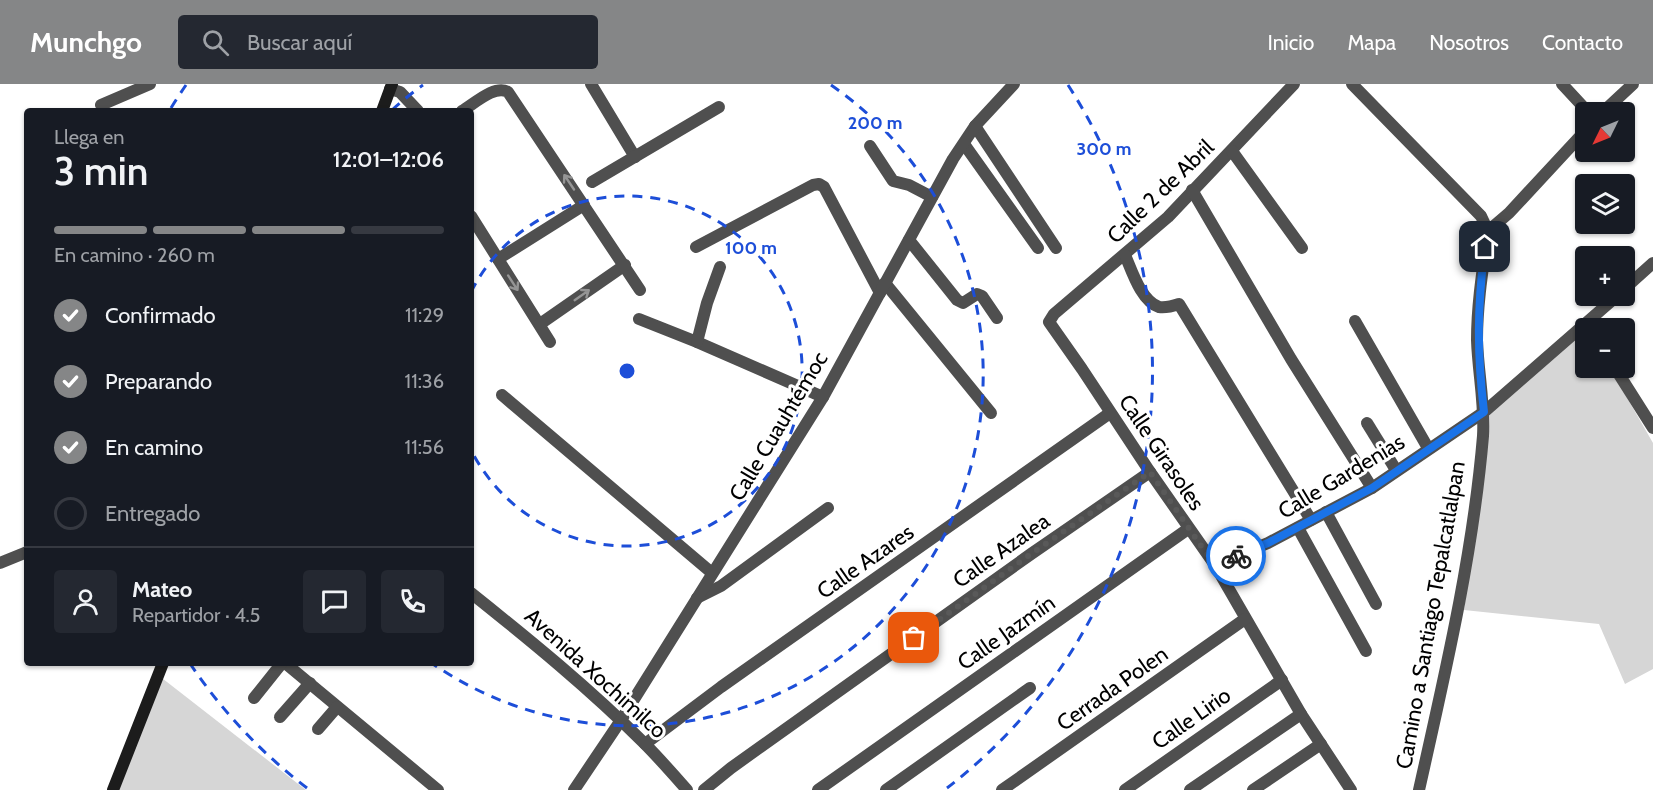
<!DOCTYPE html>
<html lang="es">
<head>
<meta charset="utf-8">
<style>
	body { margin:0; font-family:Cabin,sans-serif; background:#242831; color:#f1f3f6; height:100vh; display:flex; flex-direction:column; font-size:22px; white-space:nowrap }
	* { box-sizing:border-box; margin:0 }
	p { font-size:20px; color:#9ea1a6 }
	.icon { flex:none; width:33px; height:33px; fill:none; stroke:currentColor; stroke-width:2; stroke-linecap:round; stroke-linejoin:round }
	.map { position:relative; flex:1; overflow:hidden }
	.drawer { position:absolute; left:24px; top:24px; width:450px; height:558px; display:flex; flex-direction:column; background:#171b24; border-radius:6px; box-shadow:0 2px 4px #0004 }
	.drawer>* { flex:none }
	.needle { width:39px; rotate:227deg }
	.tools { position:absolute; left:1575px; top:18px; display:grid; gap:12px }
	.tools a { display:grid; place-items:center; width:60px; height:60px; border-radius:6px; background:#171b24; box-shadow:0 2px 4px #0004; font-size:30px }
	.pin { position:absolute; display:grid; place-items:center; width:51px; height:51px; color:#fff; margin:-26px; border-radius:12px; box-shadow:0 3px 9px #0006 }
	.courier { position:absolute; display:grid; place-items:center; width:60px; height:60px; margin:-30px; border:4px solid #1a73e8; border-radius:50%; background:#fff; color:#222; box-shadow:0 2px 8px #0007 }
	.overview em { font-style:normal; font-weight:600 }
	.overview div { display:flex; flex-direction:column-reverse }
	.overview { display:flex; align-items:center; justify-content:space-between; height:102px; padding:0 30px }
	h1 { font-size:39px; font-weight:600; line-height:45px }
	.bar { display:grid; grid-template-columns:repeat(4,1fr); gap:9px 6px; align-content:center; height:72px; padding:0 30px }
	.bar i { height:8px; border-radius:4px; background:#363941 }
	.bar .current { background:#858687 }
	.bar p { grid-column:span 4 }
	.line { display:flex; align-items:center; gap:15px; padding:0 30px; border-top:2px solid #363941 }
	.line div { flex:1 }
	.round { display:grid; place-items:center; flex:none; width:63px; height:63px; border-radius:6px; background:#242831 }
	ol { padding:0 30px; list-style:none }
	li { display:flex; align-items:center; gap:18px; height:66px }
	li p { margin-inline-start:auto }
	li .icon { padding:6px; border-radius:50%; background:#858687; color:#fff; stroke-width:4 }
	li:last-child { color:#9ea1a6 }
	li i { width:33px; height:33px; border:3px solid #363941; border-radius:50% }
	header { display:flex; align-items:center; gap:36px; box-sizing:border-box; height:84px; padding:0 30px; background:#858687; color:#fff }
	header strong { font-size:28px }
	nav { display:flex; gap:33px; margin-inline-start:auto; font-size:21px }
	.search { width:420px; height:54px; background:#242831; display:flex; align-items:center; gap:15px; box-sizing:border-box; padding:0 21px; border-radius:6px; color:#9ea1a6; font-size:22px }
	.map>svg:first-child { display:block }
</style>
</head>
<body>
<header>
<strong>Munchgo</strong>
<div class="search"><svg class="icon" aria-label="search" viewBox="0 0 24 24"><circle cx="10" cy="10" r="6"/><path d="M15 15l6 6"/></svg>Buscar aquí</div>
<nav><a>Inicio</a><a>Mapa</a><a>Nosotros</a><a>Contacto</a></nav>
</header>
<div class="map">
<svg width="1653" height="706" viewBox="0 0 1653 706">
	<rect width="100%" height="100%" fill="#fff"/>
	<g fill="#d6d6d6">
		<path d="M1585,247l1,37h24l43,75v226l-28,15 -26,-60 -135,-14 26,-201z"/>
		<path d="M158,591l148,115h-190z"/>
	</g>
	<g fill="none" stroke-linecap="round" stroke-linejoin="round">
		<g stroke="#4f4f4f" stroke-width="12">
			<path d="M591,0l44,73"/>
			<path d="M1294,0l-126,133 -114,97 -5,8 33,47 68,103 65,93 86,149 50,76"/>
			<path d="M1562,0l26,28"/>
			<path d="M390,5l10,3 18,19"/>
			<path d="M101,21l49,-21"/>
			<path d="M462,27c12,-7 33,-27 46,-19l132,198"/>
			<path d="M975,42l81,122"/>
			<path d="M964,60l74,104"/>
			<path d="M870,62l23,35 16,4 23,12"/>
			<path d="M1232,67l70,97"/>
			<path d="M592,98l127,-75"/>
			<path d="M1192,106l99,169 81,129"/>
			<path d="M471,132l79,126"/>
			<path d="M909,156l48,60 6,3 14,-9 5,2 15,22"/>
			<path d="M696,163l117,-62 6,-1 5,3 56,106"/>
			<path d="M1125,171c7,16 16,46 34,52 7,1 14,-1 20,-3l132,216"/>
			<path d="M498,175l86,-54"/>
			<path d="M885,199l106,130"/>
			<path d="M1624,205l29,-26"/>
			<path d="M639,235l58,23 126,55"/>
			<path d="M1355,237l73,127"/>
			<path d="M540,240l85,-59"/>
			<path d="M697,258l10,-39 13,-36"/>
			<path d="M1615,284l38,60"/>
			<path d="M502,311l210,178"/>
			<path d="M1367,339l29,47"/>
			<path d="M1326,428l50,92"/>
			<path d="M1298,444l68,123"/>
			<path d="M0,479l27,-11"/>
			<path d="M1215,481l53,-22 104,-55 112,-76 133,-116"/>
			<path d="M471,509c59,47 119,96 173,150 15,15 29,31 43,47"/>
			<path d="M697,514l24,-12 107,-78"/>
			<path d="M285,579l153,127"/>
			<path d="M254,614l28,-35"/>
			<path d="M280,633l30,-34"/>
			<path d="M318,645l19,-22"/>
			<path d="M645,660l76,-57 389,-274"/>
			<path d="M574,706l47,-70 202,-323 130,-238 22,-33 39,-42"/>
			<path d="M704,706l27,-22 300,-214 119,-82"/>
			<path d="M818,706l370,-261"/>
			<path d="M886,706l144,-102"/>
			<path d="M1002,706l243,-171"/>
			<path d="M1125,706l157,-110"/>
			<path d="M1190,706l111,-76"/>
			<path d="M1253,706l68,-46"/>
		</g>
		<g stroke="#4f4f4f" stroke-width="12">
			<path d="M1352,0l129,132 7,15"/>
			<path d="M1603,28l30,-28"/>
			<path d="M1488,147l21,-18 77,-83"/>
			<path d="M1419,706c26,-116 54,-235 64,-354 2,-32 -5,-64 -6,-96 0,-36 6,-73 11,-109"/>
		</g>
		<g stroke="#1c1c1c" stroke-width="12">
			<path d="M382,27l10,-27"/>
			<path d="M113,706l50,-127"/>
		</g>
	</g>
	<defs><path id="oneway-shaft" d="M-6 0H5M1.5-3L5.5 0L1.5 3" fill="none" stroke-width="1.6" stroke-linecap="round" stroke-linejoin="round" transform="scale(1.5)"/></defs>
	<g stroke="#959595">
		<use href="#oneway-shaft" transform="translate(569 98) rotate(-124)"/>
		<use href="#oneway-shaft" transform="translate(513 199) rotate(57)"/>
		<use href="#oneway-shaft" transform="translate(582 211) rotate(-35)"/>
	</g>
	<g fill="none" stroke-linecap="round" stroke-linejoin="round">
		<path stroke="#595959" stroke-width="6" stroke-dasharray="0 10.8" d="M914,554l117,-84 119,-82 65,94 21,-10"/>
		<path stroke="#1a73e8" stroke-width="8" d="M1236,472l32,-13 104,-55 112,-76c-7,-59 -7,-105 1,-165"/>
	</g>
	<g fill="none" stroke="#1d4ed8" stroke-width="3" stroke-dasharray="10 8">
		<path d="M471 208A175 175 0 1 1 471 366"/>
		<path d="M392 26A351 351 0 0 1 423 1M831 1A351 351 0 0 1 433 580"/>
		<path d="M307 704A526 526 0 0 1 191 581M171 24A526 526 0 0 1 186 1M1068 1A526 526 0 0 1 947 704"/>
	</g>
	<g text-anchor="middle" stroke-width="6" stroke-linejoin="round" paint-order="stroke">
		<g font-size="22" fill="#000" stroke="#fff">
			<text transform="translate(1160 107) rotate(-44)" y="8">Calle 2 de Abril</text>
			<text transform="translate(778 342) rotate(-59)" y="8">Calle Cuauhtémoc</text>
			<text transform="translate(1162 368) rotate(56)" y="8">Calle Girasoles</text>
			<text transform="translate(1341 392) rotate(-31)" y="8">Calle Gardenias</text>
			<text transform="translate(1001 466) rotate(-35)" y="8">Calle Azalea</text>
			<text transform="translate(865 477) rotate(-35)" y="8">Calle Azares</text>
			<text transform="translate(1430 531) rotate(-80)" y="8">Camino a Santiago Tepalcatlalpan</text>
			<text transform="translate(1006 548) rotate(-35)" y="8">Calle Jazmín</text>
			<text transform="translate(596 589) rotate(42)" y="8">Avenida Xochimilco</text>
			<text transform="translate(1112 604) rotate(-35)" y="8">Cerrada Polen</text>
			<text transform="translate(1191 634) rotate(-35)" y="8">Calle Lirio</text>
		</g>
	</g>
	<circle cx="627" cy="287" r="9" fill="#1d4ed8" stroke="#fff" stroke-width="3"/>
	<g font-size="18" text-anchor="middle" font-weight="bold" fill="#1d4ed8" stroke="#fff" stroke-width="6" stroke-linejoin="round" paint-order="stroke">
		<text x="875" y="45">200 m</text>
		<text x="1104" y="71">300 m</text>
		<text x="751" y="170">100 m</text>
	</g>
</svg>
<div class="tools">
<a><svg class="needle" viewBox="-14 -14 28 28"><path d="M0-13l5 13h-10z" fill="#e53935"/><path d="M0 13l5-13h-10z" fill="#9ea1a6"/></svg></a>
<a><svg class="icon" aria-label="layers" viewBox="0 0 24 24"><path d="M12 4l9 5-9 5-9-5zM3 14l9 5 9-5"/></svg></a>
<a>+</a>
<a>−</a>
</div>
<div class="pin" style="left:914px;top:554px;background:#ea580c"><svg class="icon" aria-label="bag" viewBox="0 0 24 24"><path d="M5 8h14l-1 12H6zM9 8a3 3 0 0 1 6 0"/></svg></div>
<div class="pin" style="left:1485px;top:163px;background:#1f2937"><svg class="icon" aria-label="home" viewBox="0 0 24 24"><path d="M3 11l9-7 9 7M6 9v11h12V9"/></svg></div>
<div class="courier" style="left:1236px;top:472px"><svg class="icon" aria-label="bike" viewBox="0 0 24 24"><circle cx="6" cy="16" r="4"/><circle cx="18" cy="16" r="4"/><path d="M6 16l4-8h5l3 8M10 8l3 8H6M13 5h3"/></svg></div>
<section class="drawer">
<div class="overview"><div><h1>3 min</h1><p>Llega en</p></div><em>12:01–12:06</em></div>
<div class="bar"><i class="current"></i><i class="current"></i><i class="current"></i><i></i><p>En camino · 260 m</p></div>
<ol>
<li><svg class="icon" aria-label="check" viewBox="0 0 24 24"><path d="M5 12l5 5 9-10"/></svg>Confirmado<p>11:29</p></li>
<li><svg class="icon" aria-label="check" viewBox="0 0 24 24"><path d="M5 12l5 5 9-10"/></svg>Preparando<p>11:36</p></li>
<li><svg class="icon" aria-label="check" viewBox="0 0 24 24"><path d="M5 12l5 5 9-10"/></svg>En camino<p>11:56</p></li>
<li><i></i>Entregado</li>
</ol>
<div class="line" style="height:108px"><a class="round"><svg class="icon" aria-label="person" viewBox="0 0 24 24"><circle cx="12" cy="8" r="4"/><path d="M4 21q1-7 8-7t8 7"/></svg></a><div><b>Mateo</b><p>Repartidor · 4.5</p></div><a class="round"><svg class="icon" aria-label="chat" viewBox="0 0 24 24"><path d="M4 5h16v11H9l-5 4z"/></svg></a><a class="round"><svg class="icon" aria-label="phone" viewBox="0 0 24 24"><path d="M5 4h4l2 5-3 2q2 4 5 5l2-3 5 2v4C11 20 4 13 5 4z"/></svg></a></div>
</section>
</div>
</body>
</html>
